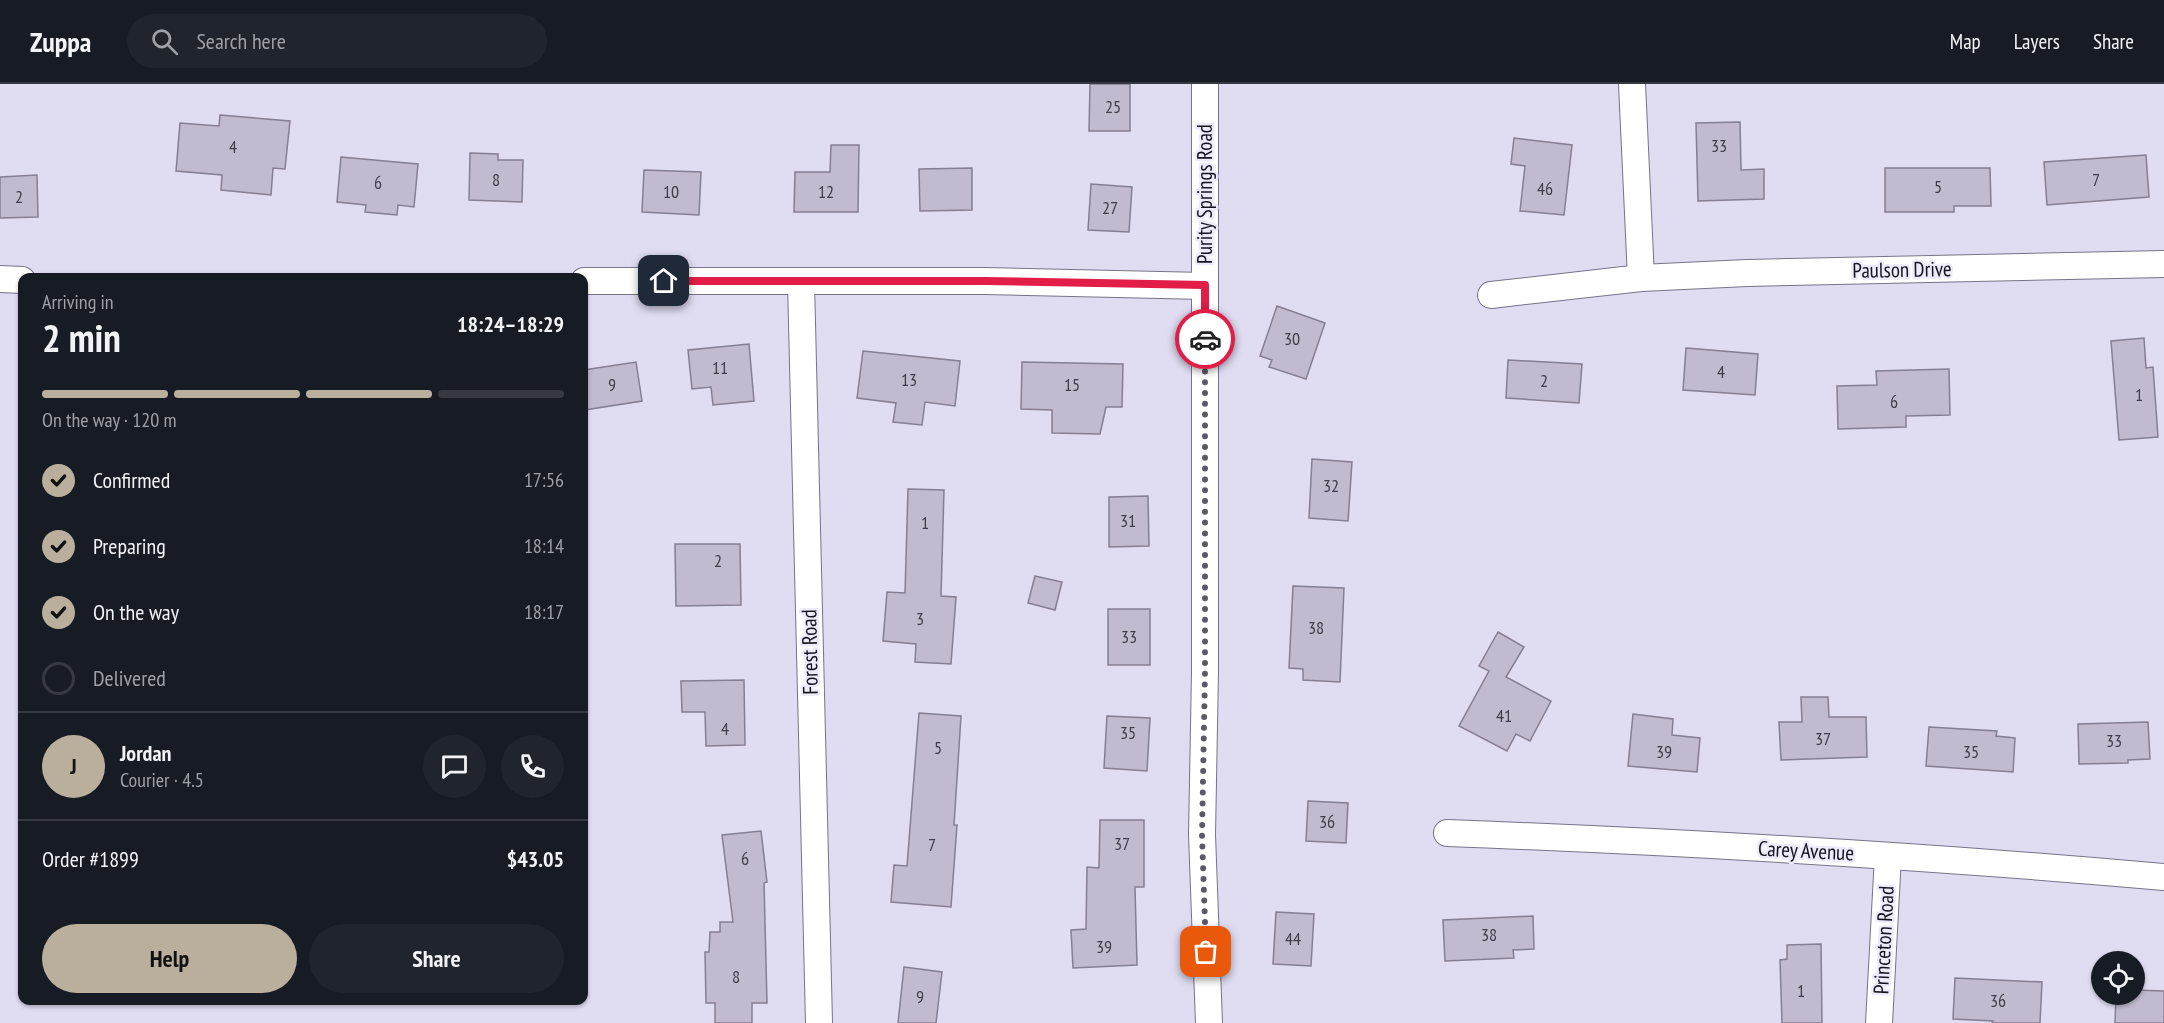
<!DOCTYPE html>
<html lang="en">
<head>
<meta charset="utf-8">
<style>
	body { margin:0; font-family:"PT Sans Narrow",sans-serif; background:#20242c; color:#f1f3f6; height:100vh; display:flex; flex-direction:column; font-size:22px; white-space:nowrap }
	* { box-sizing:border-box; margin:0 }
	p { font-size:20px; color:#9ea1a6 }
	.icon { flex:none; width:33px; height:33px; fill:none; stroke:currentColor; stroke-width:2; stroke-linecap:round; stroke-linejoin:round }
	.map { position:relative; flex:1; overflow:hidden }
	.panel { position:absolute; left:18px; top:189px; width:570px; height:732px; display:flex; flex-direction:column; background:#171b24; border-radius:12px; box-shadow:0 2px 4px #0004 }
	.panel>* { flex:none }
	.buttons { position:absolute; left:2091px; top:867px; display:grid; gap:12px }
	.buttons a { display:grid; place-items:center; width:54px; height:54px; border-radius:50%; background:#171b24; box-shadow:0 2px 4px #0004; font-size:30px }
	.pin { position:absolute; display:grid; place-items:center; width:51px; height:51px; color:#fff; margin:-26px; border-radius:12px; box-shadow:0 3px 9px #0006 }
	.courier { position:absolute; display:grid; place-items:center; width:60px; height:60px; margin:-30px; border:4px solid #e11d48; border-radius:50%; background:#fff; color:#222; box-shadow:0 2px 8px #0007 }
	.summary em { font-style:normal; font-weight:600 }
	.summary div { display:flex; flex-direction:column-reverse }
	.summary { display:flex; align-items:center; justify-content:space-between; height:102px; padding:0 24px }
	h1 { font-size:39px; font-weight:600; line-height:45px }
	.bar { display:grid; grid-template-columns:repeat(4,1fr); gap:9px 6px; align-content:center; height:72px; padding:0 24px }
	.bar i { height:8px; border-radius:4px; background:#363941 }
	.bar .active { background:#baaf9c }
	.bar p { grid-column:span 4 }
	.line { display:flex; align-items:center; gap:15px; padding:0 24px; border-top:2px solid #363941 }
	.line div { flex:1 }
	.round { display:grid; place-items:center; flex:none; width:63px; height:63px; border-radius:32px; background:#20242c }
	ol { padding:0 24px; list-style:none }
	li { display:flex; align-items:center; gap:18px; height:66px }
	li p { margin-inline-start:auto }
	li .icon { padding:6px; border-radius:50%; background:#baaf9c; color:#111; stroke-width:4 }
	li:last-child { color:#9ea1a6 }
	li i { width:33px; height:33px; border:3px solid #363941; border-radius:50% }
	.button { display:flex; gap:12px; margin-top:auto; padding:12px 24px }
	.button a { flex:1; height:69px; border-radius:36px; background:#baaf9c; color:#111; font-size:24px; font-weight:600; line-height:69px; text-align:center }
	.button a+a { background:#20242c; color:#f1f3f6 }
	header { display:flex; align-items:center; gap:36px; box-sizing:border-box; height:84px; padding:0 30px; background:#171b24; border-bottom:2px solid #363941 }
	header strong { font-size:28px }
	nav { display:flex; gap:33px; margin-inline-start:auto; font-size:21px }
	.search { width:420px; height:54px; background:#20242c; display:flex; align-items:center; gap:15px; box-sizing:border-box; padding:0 21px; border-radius:33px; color:#9ea1a6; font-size:22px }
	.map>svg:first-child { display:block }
</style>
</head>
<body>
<header>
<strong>Zuppa</strong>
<div class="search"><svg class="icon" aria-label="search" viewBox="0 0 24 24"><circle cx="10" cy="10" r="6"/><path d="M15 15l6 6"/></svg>Search here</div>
<nav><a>Map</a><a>Layers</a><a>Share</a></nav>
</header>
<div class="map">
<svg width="2164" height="939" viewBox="0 0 2164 939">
	<rect width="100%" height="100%" fill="#e0dcf2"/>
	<g fill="#c2bacf" stroke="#867e91" stroke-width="1.5">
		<path d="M1090,0h40v47h-41z"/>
		<path d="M220,31l70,6 -5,48 -12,-1 -2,27 -50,-5 1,-15 -46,-4 4,-48 39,3z"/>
		<path d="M1740,38l1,48 23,-1v30l-66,2 -2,-78z"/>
		<path d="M1514,54l58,7 -8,70 -44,-4 5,-45 -14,-2z"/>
		<path d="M831,61h28l-1,67h-64l1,-40h35z"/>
		<path d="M470,69l28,1v6h25l-1,42 -53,-2z"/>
		<path d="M2146,71l3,42 -102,8 -3,-43z"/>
		<path d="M341,73l77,7 -4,43 -16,-2 -1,10 -32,-3 1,-7 -29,-3z"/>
		<path d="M972,84v42l-52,1 -1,-42z"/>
		<path d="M1885,84h105l1,38h-37v6h-69z"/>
		<path d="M644,86l57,2 -2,43 -57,-3z"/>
		<path d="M37,91l1,42 -38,1v-41z"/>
		<path d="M1091,100l41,3 -3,45 -41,-2z"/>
		<path d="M1277,222l48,17 -19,56 -37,-12 3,-7 -12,-4z"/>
		<path d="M2144,254l2,30 7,-1 5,70 -39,3 -8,-99z"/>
		<path d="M749,260l5,57 -41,4 -2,-18 -19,2 -4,-39z"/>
		<path d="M1686,264l72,6 -3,41 -72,-5z"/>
		<path d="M863,267l97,10 -5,45 -30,-4 -3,23 -29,-3 3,-19 -39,-5z"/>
		<path d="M1508,276l74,4 -3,39 -73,-5z"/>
		<path d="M636,278l6,39 -58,9v-40z"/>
		<path d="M1022,278l101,2 -1,43h-16l-6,27 -48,-1v-23l-31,-1z"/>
		<path d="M1949,285l1,46 -44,1v11l-68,2 -1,-43 40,-1 -1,-14z"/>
		<path d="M1312,375l40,3 -4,59 -39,-3z"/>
		<path d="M908,405l36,1 -3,106 15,1 -5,67 -36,-2 1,-18 -33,-3 4,-49 18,1z"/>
		<path d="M1148,412l1,50 -40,1v-50z"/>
		<path d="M675,460h65l1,61 -65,1z"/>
		<path d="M1035,492l27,6 -7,28 -27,-7z"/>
		<path d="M1293,502l51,2 -4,94 -37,-2v-11l-14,-1z"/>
		<rect x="1108" y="525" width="42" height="56"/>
		<path d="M1498,548l26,15 -18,30 45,24 -21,40 -14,-7 -9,17 -48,-25 30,-55 -10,-5z"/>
		<path d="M744,596l1,65 -39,1 -1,-34h-23l-1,-31z"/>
		<path d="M1801,613h27l1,20h37l1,40 -86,3 -2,-38h23z"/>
		<path d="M919,629l42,3 -7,109h3l-6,82 -60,-5 3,-37 13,1z"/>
		<path d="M1633,630l40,5 -1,16 28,3 -3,34 -69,-6z"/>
		<path d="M1107,632l43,2 -3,53 -43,-3z"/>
		<path d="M2148,638l2,37 -22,1v3l-49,1 -1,-40z"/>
		<path d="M1929,643l68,4 -1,5 19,2 -2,34 -87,-6z"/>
		<path d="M1308,717l40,2 -2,40 -40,-2z"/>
		<path d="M1100,736h44v67h-9l2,78 -64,3 -2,-38 15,-1 1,-62 12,1z"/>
		<path d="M761,747l6,51 -3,1 3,120h-15v20h-37v-20h-9l-1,-51h4l1,-20h10v-10h13l-11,-87z"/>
		<path d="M1276,828l38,2 -3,52 -38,-2z"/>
		<path d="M1533,832l1,33 -21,1 1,8 -69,3 -2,-41z"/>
		<path d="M1821,860l1,79h-40l-2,-63 7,-1v-14z"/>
		<path d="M904,883l38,5 -6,51h-38z"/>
		<path d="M1955,894l87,4 -2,41h-48l1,-2 -40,-2z"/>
		<path d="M2134,906l30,1v32h-49l1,-29h18z"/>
	</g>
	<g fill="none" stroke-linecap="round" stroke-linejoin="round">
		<g stroke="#787387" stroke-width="28">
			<g id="minor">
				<path d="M1205,0v587l-3,164 7,188"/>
				<path d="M1632,0l9,194"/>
				<path d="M0,195l22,1"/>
				<path d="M584,197h401l220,5"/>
				<path d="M801,198l18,741"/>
				<path d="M1491,211l150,-17 106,-5 417,-9"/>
				<path d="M1447,749c239,9 478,23 717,44"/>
				<path d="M1879,939l9,-167"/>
			</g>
		</g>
		<use href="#minor" stroke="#fff" stroke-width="26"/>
	</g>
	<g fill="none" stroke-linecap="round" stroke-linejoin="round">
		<path stroke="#5c5966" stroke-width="6" stroke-dasharray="0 10.8" d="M1205,255v332l-3,164 4,117"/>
		<path stroke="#e11d48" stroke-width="8" d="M664,197h321l220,4v54"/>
	</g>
	<g text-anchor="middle" stroke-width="5" stroke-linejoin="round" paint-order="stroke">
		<g font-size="18" fill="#403d48">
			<text x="1113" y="29">25</text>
			<text x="1719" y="68">33</text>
			<text x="233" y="69">4</text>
			<text x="496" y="102">8</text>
			<text x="2096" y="102">7</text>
			<text x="378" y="105">6</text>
			<text x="1938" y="109">5</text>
			<text x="1545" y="111">46</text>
			<text x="671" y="114">10</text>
			<text x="826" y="114">12</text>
			<text x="19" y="119">2</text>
			<text x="1110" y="130">27</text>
			<text x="1292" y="261">30</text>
			<text x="720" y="290">11</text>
			<text x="1721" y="294">4</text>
			<text x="909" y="302">13</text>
			<text x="1544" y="303">2</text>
			<text x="612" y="307">9</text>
			<text x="1072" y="307">15</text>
			<text x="2139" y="317">1</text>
			<text x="1894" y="324">6</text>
			<text x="1331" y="408">32</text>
			<text x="1128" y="443">31</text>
			<text x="925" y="445">1</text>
			<text x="718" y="483">2</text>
			<text x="920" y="541">3</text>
			<text x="1316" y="550">38</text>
			<text x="1129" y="559">33</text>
			<text x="1504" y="638">41</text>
			<text x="725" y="651">4</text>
			<text x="1128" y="655">35</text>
			<text x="1823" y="661">37</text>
			<text x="2114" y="663">33</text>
			<text x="938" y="670">5</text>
			<text x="1664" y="674">39</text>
			<text x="1971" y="674">35</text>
			<text x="1327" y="744">36</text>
			<text x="1122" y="766">37</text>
			<text x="932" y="767">7</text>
			<text x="745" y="781">6</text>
			<text x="1489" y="857">38</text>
			<text x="1293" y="861">44</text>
			<text x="1104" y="869">39</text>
			<text x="736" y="899">8</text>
			<text x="1801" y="913">1</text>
			<text x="920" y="919">9</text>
			<text x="1998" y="923">36</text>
		</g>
		<g font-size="21" fill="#15131b" stroke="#edeafc">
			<text transform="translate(1205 110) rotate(-90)" y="7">Purity Springs Road</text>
			<text transform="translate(1902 186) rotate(-1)" y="7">Paulson Drive</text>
			<text transform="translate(810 568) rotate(-91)" y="7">Forest Road</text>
			<text transform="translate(1806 767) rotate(3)" y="7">Carey Avenue</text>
			<text transform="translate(1884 856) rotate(-87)" y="7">Princeton Road</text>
		</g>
	</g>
</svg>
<div class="buttons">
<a><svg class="icon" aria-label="locate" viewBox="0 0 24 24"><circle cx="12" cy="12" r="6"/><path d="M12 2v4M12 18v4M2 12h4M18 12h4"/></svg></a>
</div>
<div class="pin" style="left:1206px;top:868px;background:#ea580c"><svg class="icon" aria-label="bag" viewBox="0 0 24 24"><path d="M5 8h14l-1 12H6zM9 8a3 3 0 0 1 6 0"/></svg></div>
<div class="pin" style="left:664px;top:197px;background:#1f2937"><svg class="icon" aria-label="home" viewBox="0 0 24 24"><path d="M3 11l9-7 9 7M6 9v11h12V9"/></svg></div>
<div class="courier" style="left:1205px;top:255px"><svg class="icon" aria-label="car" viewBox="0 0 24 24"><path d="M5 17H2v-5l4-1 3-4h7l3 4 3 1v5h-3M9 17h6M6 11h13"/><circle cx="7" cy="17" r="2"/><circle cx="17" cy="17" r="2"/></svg></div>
<section class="panel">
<div class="summary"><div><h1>2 min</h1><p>Arriving in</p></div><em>18:24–18:29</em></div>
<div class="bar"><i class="active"></i><i class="active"></i><i class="active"></i><i></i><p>On the way · 120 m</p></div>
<ol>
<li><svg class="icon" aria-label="check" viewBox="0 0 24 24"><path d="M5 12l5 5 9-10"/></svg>Confirmed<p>17:56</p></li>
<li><svg class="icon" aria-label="check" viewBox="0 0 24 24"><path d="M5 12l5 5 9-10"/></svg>Preparing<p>18:14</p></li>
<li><svg class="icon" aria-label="check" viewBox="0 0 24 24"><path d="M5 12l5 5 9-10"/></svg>On the way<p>18:17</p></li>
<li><i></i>Delivered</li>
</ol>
<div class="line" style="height:108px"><b class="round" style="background:#baaf9c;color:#111">J</b><div><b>Jordan</b><p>Courier · 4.5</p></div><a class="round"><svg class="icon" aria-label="chat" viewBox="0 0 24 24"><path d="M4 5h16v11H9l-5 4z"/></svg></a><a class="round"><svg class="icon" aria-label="phone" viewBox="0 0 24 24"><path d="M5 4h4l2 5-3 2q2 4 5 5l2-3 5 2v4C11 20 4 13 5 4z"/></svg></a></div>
<div class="line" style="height:78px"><div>Order #1899</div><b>$43.05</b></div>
<div class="button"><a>Help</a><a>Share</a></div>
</section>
</div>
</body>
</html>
